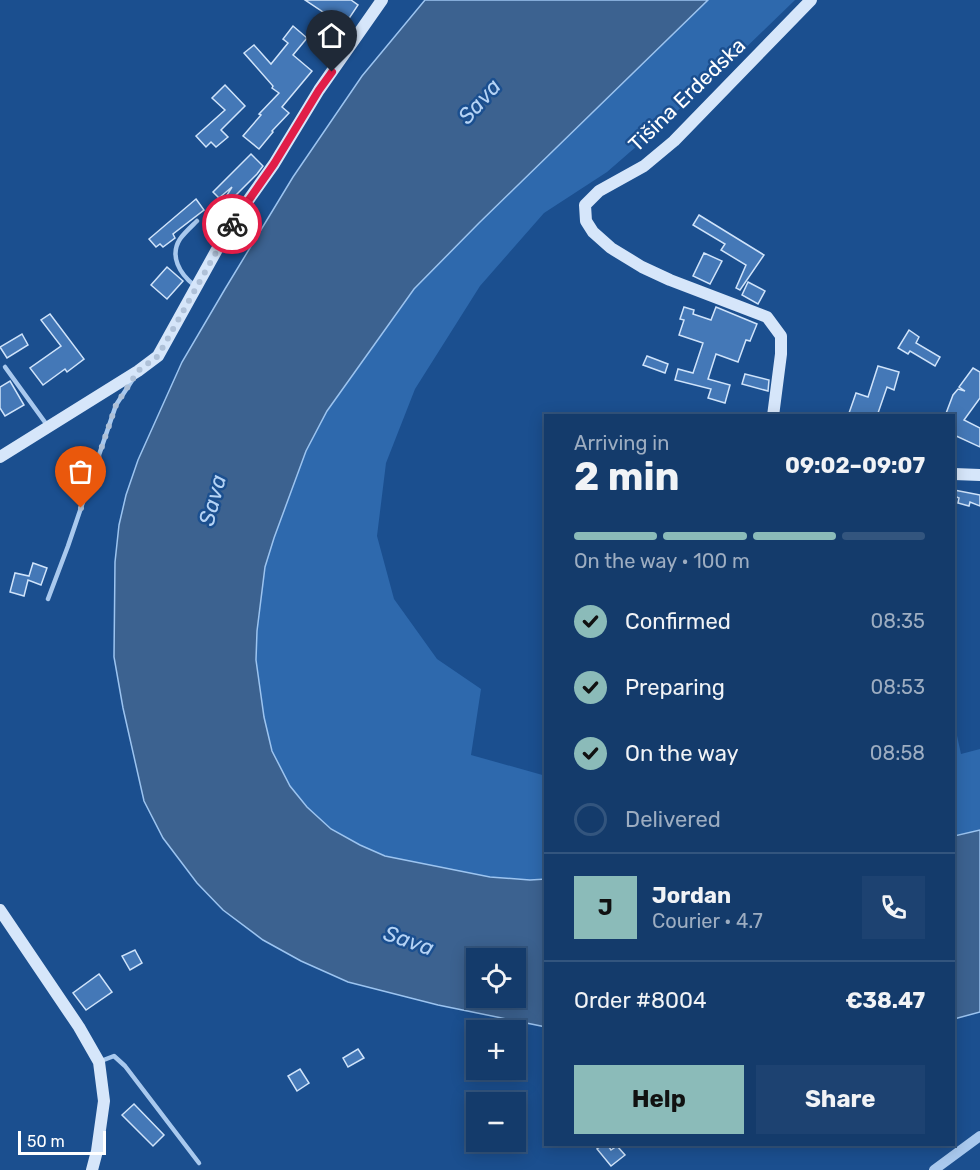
<!DOCTYPE html>
<html lang="en">
<head>
<meta charset="utf-8">
<style>
	body { margin:0; font-family:Rubik,sans-serif; background:#1d4271; color:#f1f3f6; height:100vh; display:flex; flex-direction:column; font-size:22px; white-space:nowrap }
	* { box-sizing:border-box; margin:0 }
	p { font-size:20px; color:#9dadc1 }
	.icon { flex:none; width:33px; height:33px; fill:none; stroke:currentColor; stroke-width:2; stroke-linecap:round; stroke-linejoin:round }
	.map { position:relative; flex:1; overflow:hidden }
	.drawer { position:absolute; left:544px; top:414px; width:411px; height:732px; display:flex; flex-direction:column; background:#143b6b; border-radius:0px; box-shadow:0 3px 15px #0003,0 0 0 2px #33557e }
	.drawer>* { flex:none }
	.fabs { position:absolute; left:466px; top:948px; display:grid; gap:12px }
	.fabs a { display:grid; place-items:center; width:60px; height:60px; border-radius:0px; background:#143b6b; box-shadow:0 3px 15px #0003,0 0 0 2px #33557e; font-size:30px }
	.scale { position:absolute; left:18px; bottom:15px; width:88px; box-sizing:border-box; padding-left:6px; border:3px solid #fff; border-top:0; font-size:16px; line-height:21px; white-space:nowrap; color:#fff; -webkit-text-stroke:4px #1b4f8f; paint-order:stroke }
	.pin { position:absolute; display:grid; place-items:center; width:51px; height:51px; color:#fff; margin:-62px -26px; border-radius:50% 50% 50% 0; rotate:-45deg; box-shadow:0 0 6px #0007 }
	.pin .icon { rotate:45deg }
	.courier { position:absolute; display:grid; place-items:center; width:60px; height:60px; margin:-30px; border:4px solid #e11d48; border-radius:50%; background:#fff; color:#222; box-shadow:0 2px 8px #0007 }
	.overview em { font-style:normal; font-weight:700 }
	.overview div { display:flex; flex-direction:column-reverse }
	.overview { display:flex; align-items:center; justify-content:space-between; height:102px; padding:0 30px }
	h1 { font-size:39px; font-weight:700; line-height:45px }
	.bar { display:grid; grid-template-columns:repeat(4,1fr); gap:9px 6px; align-content:center; height:72px; padding:0 30px }
	.bar i { height:8px; border-radius:4px; background:#33557e }
	.bar .selected { background:#8bbbb9 }
	.bar p { grid-column:span 4 }
	.line { display:flex; align-items:center; gap:15px; padding:0 30px; border-top:2px solid #33557e }
	.line div { flex:1 }
	.round { display:grid; place-items:center; flex:none; width:63px; height:63px; border-radius:0px; background:#1d4271 }
	ol { padding:0 30px; list-style:none }
	li { display:flex; align-items:center; gap:18px; height:66px }
	li p { margin-inline-start:auto }
	li .icon { padding:6px; border-radius:50%; background:#8bbbb9; color:#111; stroke-width:4 }
	li:last-child { color:#9dadc1 }
	li i { width:33px; height:33px; border:3px solid #33557e; border-radius:50% }
	.primary-button { display:flex; gap:12px; margin-top:auto; padding:12px 30px }
	.primary-button a { flex:1; height:69px; border-radius:0px; background:#8bbbb9; color:#111; font-size:24px; font-weight:700; line-height:69px; text-align:center }
	.primary-button a+a { background:#1d4271; color:#f1f3f6 }
	.map>svg:first-child { display:block }
</style>
</head>
<body>
<div class="map">
<svg width="980" height="1170" viewBox="0 0 980 1170">
	<rect width="100%" height="100%" fill="#1b4f8f"/>
	<g fill="#2e69ad">
		<path d="M708,0h87l-88,85 -100,87 -63,41 -64,73 -65,103 -29,74 -9,73 17,63 43,60 44,30 -10,66 75,21v103l-16,1 -40,-3 -105,-21 -25,-11 -29,-16 -24,-22 -17,-21 -18,-35 -8,-33 -8,-58 1,-29 8,-64 9,-29 32,-87 9,-21 12,-19 87,-122 65,-66z"/>
		<path d="M954,722l7,32 19,-5v81l-26,6z"/>
	</g>
	<g fill="#3c6290" stroke="#9cc4f0" stroke-width="1.5" fill-rule="evenodd">
		<path d="M425,0h283l-229,223 -65,66 -87,122 -21,40 -32,87 -9,29 -8,64 -1,29 8,57 8,34 18,35 17,21 24,22 29,16 25,11 105,21 40,3 16,-1v148l-108,-22 -90,-23 -47,-21 -38,-21 -40,-30 -26,-27 -34,-45 -19,-37 -21,-93 -9,-51 1,-95 4,-37 7,-30 12,-35 44,-98 43,-73 68,-112 69,-101zM477,958h39v40h-39z"/>
		<path d="M980,830v182l-26,7v-183z"/>
	</g>
	<g fill="#4478b7" stroke="#cfe3fa" stroke-width="1.5">
		<path d="M305,0h46l7,5 -14,21z"/>
		<path d="M293,26l14,12 -14,17 19,16 -30,36 7,6 -17,18 1,1 -14,17 -16,-13 18,-21 -2,-1 20,-21 -7,-5 1,-2 -29,-33 10,-8 17,19 17,-21 -5,-4z"/>
		<path d="M225,85l20,21 -24,24 7,7 -12,10 -5,-5 -5,5 -10,-11 29,-26 -13,-12z"/>
		<path d="M251,154l12,12 -6,8 -31,31 -4,-2 10,-16 -13,11 -6,-6z"/>
		<path d="M196,199l8,11 -31,24 2,4 -12,9 -3,-3 -4,3 -7,-8z"/>
		<path d="M699,215l65,40 -24,35 -4,-2 10,-23 -25,-15 4,-6 -32,-19z"/>
		<path d="M704,253l18,8 -12,23 -17,-8z"/>
		<path d="M167,267l16,14 -16,18 -16,-14z"/>
		<path d="M748,282l17,9 -7,13 -16,-9z"/>
		<path d="M684,307l10,3 -1,4 18,6 5,-13 41,17 -7,17 -4,-1 -8,22 -22,-8 -8,25 22,6 -5,18 -17,-5 3,-9 -36,-9 3,-11 15,4 10,-30 -24,-8 5,-15 -4,-1z"/>
		<path d="M50,314l34,45 -17,13 -2,-3 -22,16 -13,-17 31,-22 -20,-26z"/>
		<path d="M909,330l10,7 -3,6 24,14 -5,9 -25,-15 -2,3 -10,-6z"/>
		<path d="M22,334l6,11 -21,13 -7,-11z"/>
		<path d="M647,356l21,8 -3,9 -22,-8z"/>
		<path d="M878,366l21,6 -5,18 -7,-3 -10,29h-29l8,-23 12,4z"/>
		<path d="M973,368l7,4v26l-16,22 16,8v19l-26,-12v-19h-9l8,-21 5,-6 7,2 -6,-4z"/>
		<path d="M745,374l24,6 -1,11 -26,-7z"/>
		<path d="M10,381l14,24 -19,11 -5,-8v-21z"/>
		<path d="M954,490l26,5v11l-10,-4 -1,4 -11,-3 1,-5 -5,-2z"/>
		<path d="M33,563l14,5 -6,17 -13,-5 -4,16 -14,-4 5,-19 14,3z"/>
		<path d="M135,950l7,13 -12,7 -8,-14z"/>
		<path d="M99,974l13,18 -26,18 -13,-17z"/>
		<path d="M358,1049l6,9 -16,9 -5,-9z"/>
		<path d="M300,1069l9,14 -12,8 -9,-15z"/>
		<path d="M134,1104l30,31 -11,11 -31,-31z"/>
		<path d="M604,1144h3l4,6 6,-4 8,9 -14,11 -14,-17z"/>
	</g>
	<g fill="none" stroke-linecap="round" stroke-linejoin="round">
		<g stroke="#a9c9ee" stroke-width="4.5">
			<path d="M194,285c-14,-11 -25,-29 -14,-46 5,-7 12,-13 17,-18"/>
			<path d="M5,367l42,58"/>
			<path d="M48,599l20,-53 48,-141 17,-26"/>
			<path d="M101,1061l13,-5 11,10 74,97"/>
		</g>
		<path stroke="#a9c9ee" stroke-width="10" d="M934,1170l46,-34"/>
		<g stroke="#d6e6fa" stroke-width="12">
			<path d="M773,416l8,-62v-18l-14,-19 -97,-37 -28,-13 -31,-19 -18,-16 -7,-11 -1,-16 14,-14 45,-25 30,-25 137,-141"/>
			<path d="M0,457l138,-86 20,-15 72,-130 44,-62 45,-74 63,-90"/>
			<path d="M954,474l26,1"/>
			<path d="M0,910l79,117 20,35 5,39 -7,50 -5,19"/>
		</g>
	</g>
	<g fill="none" stroke-linecap="round" stroke-linejoin="round">
		<path stroke="#afc1d8" stroke-width="6" stroke-dasharray="0 10.8" d="M81,508l35,-103 22,-34 20,-15 74,-132"/>
		<path stroke="#e11d48" stroke-width="8" d="M232,224l42,-60 45,-74 13,-18"/>
	</g>
	<g text-anchor="middle" stroke-width="5" stroke-linejoin="round" paint-order="stroke">
		<g font-size="21" fill="#fff" stroke="#1b4f8f">
			<text transform="translate(687 95) rotate(-44)" y="7">Tišina Erdedska</text>
		</g>
		<g font-size="22" font-style="italic" fill="#b5d3f5" stroke="#1b4f8f">
			<text transform="translate(479 101) rotate(-48)" y="8">Sava</text>
			<text transform="translate(212 500) rotate(-75)" y="8">Sava</text>
			<text transform="translate(409 940) rotate(19)" y="8">Sava</text>
		</g>
	</g>
</svg>
<div class="fabs">
<a><svg class="icon" aria-label="locate" viewBox="0 0 24 24"><circle cx="12" cy="12" r="6"/><path d="M12 2v4M12 18v4M2 12h4M18 12h4"/></svg></a>
<a>+</a>
<a>−</a>
</div>
<div class="scale">50 m</div>
<div class="pin" style="left:81px;top:508px;background:#ea580c"><svg class="icon" aria-label="bag" viewBox="0 0 24 24"><path d="M5 8h14l-1 12H6zM9 8a3 3 0 0 1 6 0"/></svg></div>
<div class="pin" style="left:332px;top:72px;background:#1f2937"><svg class="icon" aria-label="home" viewBox="0 0 24 24"><path d="M3 11l9-7 9 7M6 9v11h12V9"/></svg></div>
<div class="courier" style="left:232px;top:224px"><svg class="icon" aria-label="bike" viewBox="0 0 24 24"><circle cx="6" cy="16" r="4"/><circle cx="18" cy="16" r="4"/><path d="M6 16l4-8h5l3 8M10 8l3 8H6M13 5h3"/></svg></div>
<section class="drawer">
<div class="overview"><div><h1>2 min</h1><p>Arriving in</p></div><em>09:02–09:07</em></div>
<div class="bar"><i class="selected"></i><i class="selected"></i><i class="selected"></i><i></i><p>On the way · 100 m</p></div>
<ol>
<li><svg class="icon" aria-label="check" viewBox="0 0 24 24"><path d="M5 12l5 5 9-10"/></svg>Confirmed<p>08:35</p></li>
<li><svg class="icon" aria-label="check" viewBox="0 0 24 24"><path d="M5 12l5 5 9-10"/></svg>Preparing<p>08:53</p></li>
<li><svg class="icon" aria-label="check" viewBox="0 0 24 24"><path d="M5 12l5 5 9-10"/></svg>On the way<p>08:58</p></li>
<li><i></i>Delivered</li>
</ol>
<div class="line" style="height:108px"><b class="round" style="background:#8bbbb9;color:#111">J</b><div><b>Jordan</b><p>Courier · 4.7</p></div><a class="round"><svg class="icon" aria-label="phone" viewBox="0 0 24 24"><path d="M5 4h4l2 5-3 2q2 4 5 5l2-3 5 2v4C11 20 4 13 5 4z"/></svg></a></div>
<div class="line" style="height:78px"><div>Order #8004</div><b>€38.47</b></div>
<div class="primary-button"><a>Help</a><a>Share</a></div>
</section>
</div>
</body>
</html>
